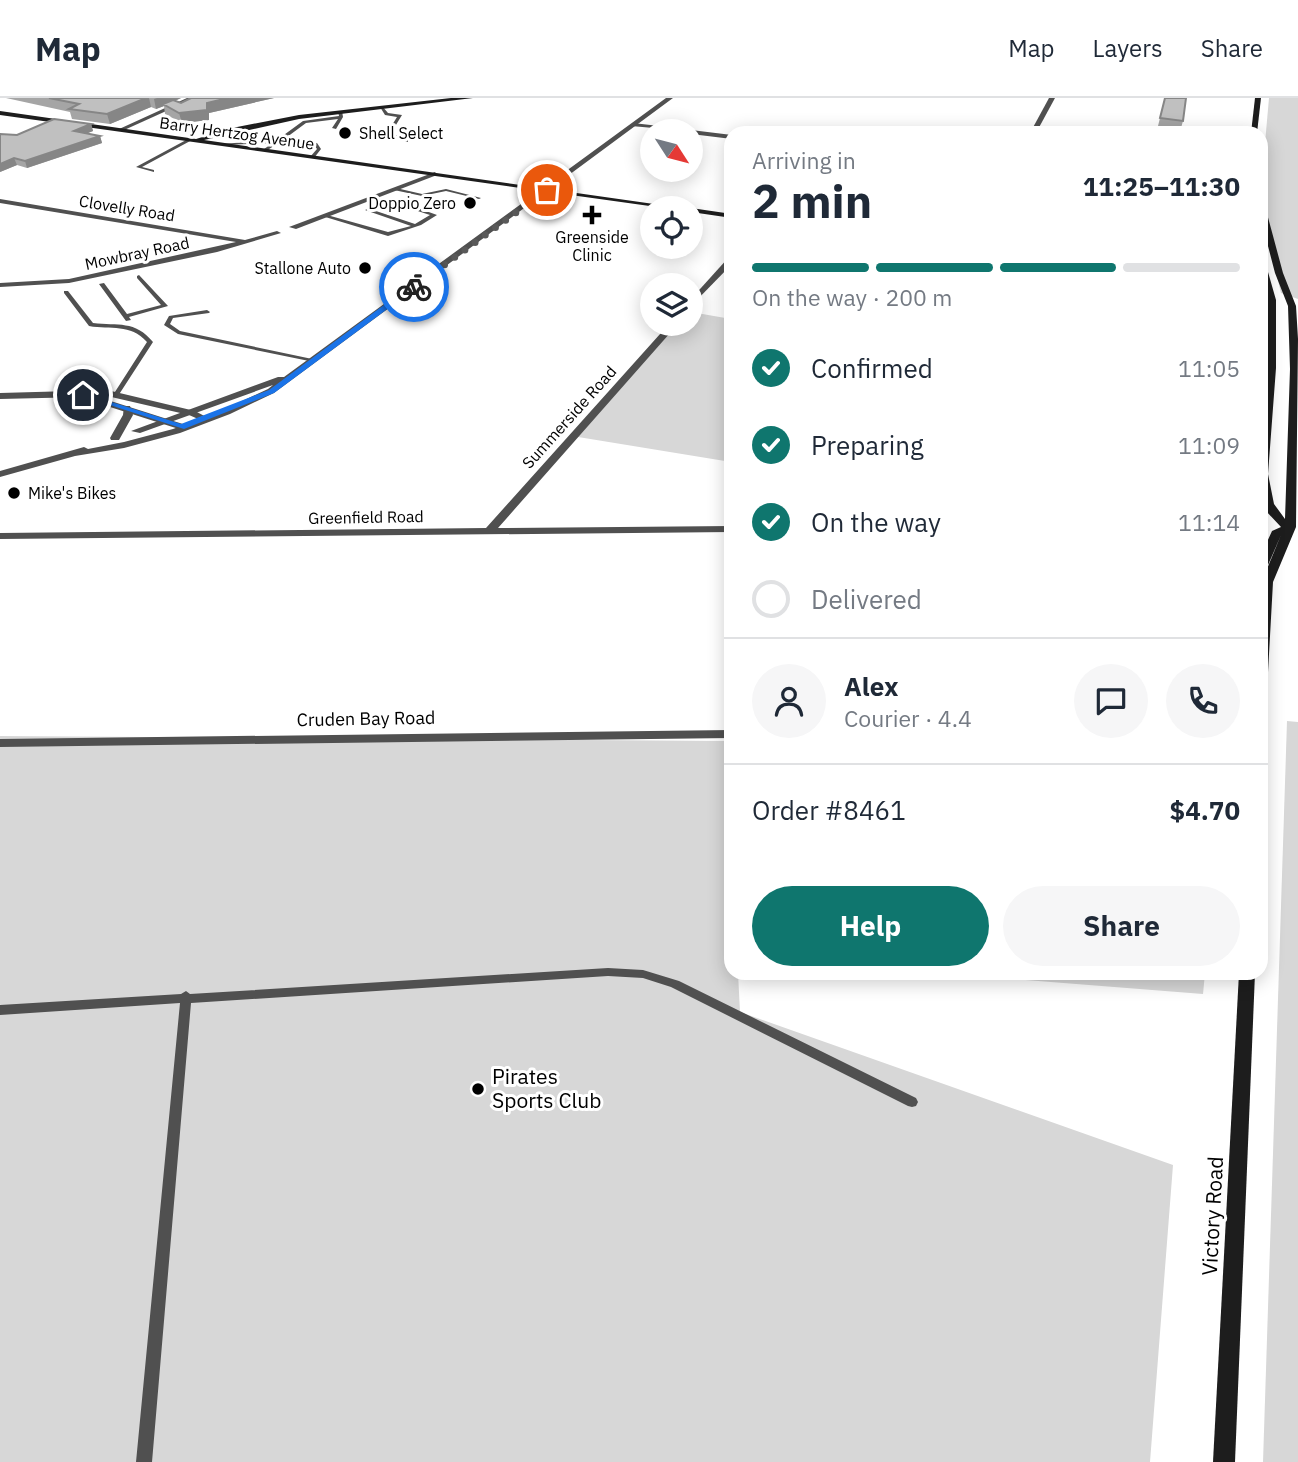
<!DOCTYPE html>
<html lang="en">
<head>
<meta charset="utf-8">
<style>
	body { margin:0; font-family:"IBM Plex Sans",sans-serif; background:#f6f6f7; color:#1f2937; height:100vh; display:flex; flex-direction:column; font-size:26px; white-space:nowrap }
	* { box-sizing:border-box; margin:0 }
	p { font-size:23px; color:#747a83 }
	.icon { flex:none; width:38px; height:38px; fill:none; stroke:currentColor; stroke-width:2; stroke-linecap:round; stroke-linejoin:round }
	.map { position:relative; flex:1; overflow:hidden }
	.details { position:absolute; left:724px; top:28px; width:544px; height:854px; display:flex; flex-direction:column; background:#fff; border-radius:21px; box-shadow:0 4px 18px #0003 }
	.details>* { flex:none }
	.needle { width:46px; rotate:126deg }
	.controls { position:absolute; left:640px; top:21px; display:grid; gap:14px }
	.controls a { display:grid; place-items:center; width:63px; height:63px; border-radius:50%; background:#fff; box-shadow:0 4px 18px #0003; font-size:35px }
	.pin { position:absolute; display:grid; place-items:center; width:60px; height:60px; color:#fff; margin:-30px; border:4px solid #fff; border-radius:50%; box-shadow:0 2px 7px #0007 }
	.courier { position:absolute; display:grid; place-items:center; width:70px; height:70px; margin:-35px; border:5px solid #1a73e8; border-radius:50%; background:#fff; color:#222; box-shadow:0 2px 9px #0007 }
	.headline em { font-style:normal; font-weight:700 }
	.headline div { display:flex; flex-direction:column-reverse }
	.headline { display:flex; align-items:center; justify-content:space-between; height:119px; padding:0 28px }
	h1 { font-size:46px; font-weight:700; line-height:52px }
	.bar { display:grid; grid-template-columns:repeat(4,1fr); gap:10px 7px; align-content:center; height:84px; padding:0 28px }
	.bar i { height:9px; border-radius:5px; background:#e0e1e3 }
	.bar .current { background:#0f766e }
	.bar p { grid-column:span 4 }
	.line { display:flex; align-items:center; gap:18px; padding:0 28px; border-top:2px solid #e0e1e3 }
	.line div { flex:1 }
	.round { display:grid; place-items:center; flex:none; width:74px; height:74px; border-radius:37px; background:#f6f6f7 }
	ol { padding:0 28px; list-style:none }
	li { display:flex; align-items:center; gap:21px; height:77px }
	li p { margin-inline-start:auto }
	li .icon { padding:7px; border-radius:50%; background:#0f766e; color:#fff; stroke-width:4 }
	li:last-child { color:#747a83 }
	li i { width:38px; height:38px; border:4px solid #e0e1e3; border-radius:50% }
	.cta { display:flex; gap:14px; margin-top:auto; padding:14px 28px }
	.cta a { flex:1; height:80px; border-radius:42px; background:#0f766e; color:#fff; font-size:28px; font-weight:700; line-height:80px; text-align:center }
	.cta a+a { background:#f6f6f7; color:#1f2937 }
	header { display:flex; align-items:center; gap:42px; box-sizing:border-box; height:98px; padding:0 35px; background:#fff; border-bottom:2px solid #e0e1e3 }
	header strong { font-size:33px }
	nav { display:flex; gap:38px; margin-inline-start:auto; font-size:24px }
	.map>svg:first-child { display:block }
</style>
</head>
<body>
<header>
<strong>Map</strong>
<nav><a>Map</a><a>Layers</a><a>Share</a></nav>
</header>
<div class="map">
<svg width="1298" height="1364" viewBox="0 0 1298 1364">
	<rect width="100%" height="100%" fill="#fff"/>
	<g fill="#d7d7d7">
		<path d="M1269,0h29v201l-17,-6 -19,-77v-39z"/>
		<path d="M691,214l40,7v143l-159,-26 106,-112h13z"/>
		<path d="M1287,623l11,1v740h-35z"/>
		<path d="M0,638l731,5 1,232h6l2,39 433,153 -23,297h-1150z"/>
		<path d="M938,875h267l-2,21z"/>
	</g>
	<g fill="none" stroke-linecap="round" stroke-linejoin="round">
		<g fill="#505050" fill-rule="evenodd">
			<path d="M382,8l6,7 14,2 -11,18 17,7v2l-22,-7 11,-18 -12,-2 -5,-8z"/>
			<path d="M338,13h4l1,6 -7,12 -4,-1 6,-9 -32,4 -23,17 34,3 4,6 -7,9 -4,-1 7,-8 -3,-4 -34,-3 -14,9 -2,-2 9,-6 -51,2 -2,-1 57,-4 26,-19 36,-5z"/>
			<path d="M188,41l4,1 -50,27 12,3v2l-18,-5z"/>
			<path d="M396,90l26,6 24,-5 35,9 -2,1 -33,-8 -24,5 -28,-6z"/>
			<path d="M393,101l44,16 -16,10 -33,11 -66,-20 5,-1 61,17 23,-6 -46,-16zM393,105l37,12 -15,9 -42,-14z"/>
			<path d="M139,177l29,31 -39,11 2,3 -5,1 -27,-37 5,-1 23,31 34,-9 -24,-27v-2z"/>
			<path d="M64,193h4l25,32c25,3 42,-3 60,19l-35,54 -5,-1 34,-53c-17,-19 -36,-12 -58,-16l-25,-33z"/>
			<path d="M207,212l3,2 -1,1 -36,5 -3,6 10,7 137,29 -3,2 -136,-28 -14,-9 5,-9z"/>
			<path d="M608,870l35,2 36,11 237,117 2,4 -2,4 -4,1 -4,-1 -237,-119 -28,-9 -35,-2 -417,27 -39,459h-16l44,-459 -180,12v-10l181,-11 5,-3 4,3z"/>
		</g>
		<g fill="#505050" fill-rule="evenodd">
			<path d="M187,0h8l-73,33 -5,-1z"/>
			<path d="M1049,0h6l-19,35h-6z"/>
			<path d="M633,25l52,6 3,2 -57,-5z"/>
			<path d="M691,32l41,5v4l-41,-5v-3h-3z"/>
			<path d="M435,74l2,3 -141,54 -7,-2z"/>
			<path d="M0,101l245,41 32,-9 4,2 -64,19 -148,31 -69,4v-4l69,-4 167,-37 -236,-39z"/>
			<path d="M729,159h3v7l-41,42v-7z"/>
			<path d="M669,226h9l-180,204 234,-2v6l-732,7v-6l486,-5z"/>
			<path d="M107,292l88,21 15,8 -5,3 -16,-7 -82,-19h-12l91,29v4l-4,1 -97,-31 -1,-2 -84,2v-6z"/>
			<path d="M732,632v8l-732,9v-8z"/>
		</g>
		<g fill="#505050" fill-rule="evenodd">
			<path d="M666,0h7l-399,295 -44,21 -50,19 -56,15 -49,8 -75,21v-6l84,-24 4,2 36,-7 49,-13 50,-19 45,-21 5,-4 -133,48 -9,-2 147,-54h6z"/>
			<path d="M124,308h6l3,9 -14,25h-8l-1,-2 13,-23z"/>
		</g>
		<g fill="#1d1d1d" fill-rule="evenodd">
			<path d="M451,0h22l-174,21 -95,21 478,68h-18l-664,-93v-4l196,28 36,-11 67,-13z"/>
			<path d="M1255,0h6l-4,35h-6z"/>
			<path d="M689,110h2l41,6v4l-41,-6v-4z"/>
			<path d="M1262,110l4,2 17,63 13,33 2,33 -2,188 -23,55 -5,90 -6,4v-95l19,-46 -13,30 -6,3v-15l10,-22 9,-4 -15,-16 -4,-13v-77l4,-53 2,-68 -6,-22v-15l4,2 10,35v68l-8,106 6,30 11,15 5,-150 -2,-63 -13,-33 -13,-50z"/>
			<path d="M1239,875h16l-20,489h-22z"/>
		</g>
	</g>
	<g fill="#a5a5a5">
		<path d="M6,0h175l-6,3 6,2 10,-5h83l-65,15v7l-27,3 -17,-9 -1,-8 -8,3 -5,-2 -41,17 -38,-5 -2,-7z"/>
		<path d="M1165,0l18,23 -2,7 -23,-2z"/>
		<path d="M91,26l2,7 -6,2 13,3 2,7 -75,25 -10,-3 -17,7 17,-37z"/>
	</g>
	<g fill="#868686">
		<path d="M146,0h3l2,9 -41,17 -3,-10z"/>
		<path d="M157,0h24l-16,7 -2,-1 1,2 -8,3 -2,-10z"/>
		<path d="M228,0h46l-65,15v7l-27,3 -3,-10 28,-10z"/>
		<path d="M91,26l2,7 -17,7 -2,-7z"/>
		<path d="M100,38l2,7 -75,25 -2,-7z"/>
		<path d="M14,60l3,7 -17,7v-8z"/>
	</g>
	<g fill="#c0c0c0" stroke="#868686" stroke-width="2">
		<path d="M49,0h97l-39,16 -38,-5 10,-5z"/>
		<path d="M191,0h37l-21,5v7l-28,3 -16,-9 10,-4 8,3z"/>
		<path d="M1165,0h21l-3,23 -23,-3z"/>
		<path d="M54,21l37,5 -17,7 26,5 -75,25 -11,-3 -14,6v-30l17,1z"/>
	</g>
	<path fill="#1a73e8" d="M411,187l6,2 -143,106 -90,36 -105,-34 7,-1 95,30 88,-34z"/>
	<g fill="none" stroke-linecap="round" stroke-linejoin="round">
		<path stroke="#595959" stroke-width="7" stroke-dasharray="0 12.6" d="M414,189l133,-97"/>
	</g>
	<g fill="#000" stroke="#fff" stroke-width="2.5">
		<circle cx="345" cy="35" r="7"/>
		<circle cx="470" cy="105" r="7"/>
		<path d="M588.5 106.5h7v7h7v7h-7v7h-7v-7h-7v-7h7z"/>
		<circle cx="365" cy="170" r="7"/>
		<circle cx="14" cy="395" r="7"/>
		<circle cx="478" cy="991" r="7"/>
	</g>
	<g text-anchor="middle" stroke-width="6" stroke-linejoin="round" paint-order="stroke">
		<g font-size="16" fill="#000" stroke="#fff">
			<text transform="translate(237 35) rotate(8)" y="6">Barry Hertzog Avenue</text>
			<text transform="translate(127 110) rotate(9)" y="6">Clovelly Road</text>
			<text transform="translate(137 155) rotate(-12)" y="6">Mowbray Road</text>
			<text transform="translate(569 319) rotate(-48)" y="6">Summerside Road</text>
			<text transform="translate(366 419) rotate(-1)" y="6">Greenfield Road</text>
		</g>
		<g font-size="16" fill="#000" stroke="#fff" text-anchor="start">
			<text x="359" y="41">Shell Select</text>
			<text x="456" y="111" text-anchor="end">Doppio Zero</text>
			<text x="592" y="145" text-anchor="middle">Greenside<tspan x="592" dy="18">Clinic</tspan></text>
			<text x="351" y="176" text-anchor="end">Stallone Auto</text>
			<text x="28" y="401">Mike's Bikes</text>
		</g>
		<g font-size="18" fill="#000" stroke="#fff">
			<text transform="translate(366 621) rotate(-1)" y="6">Cruden Bay Road</text>
		</g>
		<g font-size="21" fill="#000" stroke="#fff" text-anchor="start">
			<text x="492" y="986">Pirates<tspan x="492" dy="24">Sports Club</tspan></text>
		</g>
		<g font-size="21" fill="#000" stroke="#fff">
			<text transform="translate(1213 1118) rotate(-87)" y="7">Victory Road</text>
		</g>
	</g>
</svg>
<div class="controls">
<a><svg class="needle" viewBox="-14 -14 28 28"><path d="M0-13l5 13h-10z" fill="#e53935"/><path d="M0 13l5-13h-10z" fill="#747a83"/></svg></a>
<a><svg class="icon" aria-label="locate" viewBox="0 0 24 24"><circle cx="12" cy="12" r="6"/><path d="M12 2v4M12 18v4M2 12h4M18 12h4"/></svg></a>
<a><svg class="icon" aria-label="layers" viewBox="0 0 24 24"><path d="M12 4l9 5-9 5-9-5zM3 14l9 5 9-5"/></svg></a>
</div>
<div class="pin" style="left:547px;top:92px;background:#ea580c"><svg class="icon" aria-label="bag" viewBox="0 0 24 24"><path d="M5 8h14l-1 12H6zM9 8a3 3 0 0 1 6 0"/></svg></div>
<div class="pin" style="left:83px;top:297px;background:#1f2937"><svg class="icon" aria-label="home" viewBox="0 0 24 24"><path d="M3 11l9-7 9 7M6 9v11h12V9"/></svg></div>
<div class="courier" style="left:414px;top:189px"><svg class="icon" aria-label="bike" viewBox="0 0 24 24"><circle cx="6" cy="16" r="4"/><circle cx="18" cy="16" r="4"/><path d="M6 16l4-8h5l3 8M10 8l3 8H6M13 5h3"/></svg></div>
<section class="details">
<div class="headline"><div><h1>2 min</h1><p>Arriving in</p></div><em>11:25–11:30</em></div>
<div class="bar"><i class="current"></i><i class="current"></i><i class="current"></i><i></i><p>On the way · 200 m</p></div>
<ol>
<li><svg class="icon" aria-label="check" viewBox="0 0 24 24"><path d="M5 12l5 5 9-10"/></svg>Confirmed<p>11:05</p></li>
<li><svg class="icon" aria-label="check" viewBox="0 0 24 24"><path d="M5 12l5 5 9-10"/></svg>Preparing<p>11:09</p></li>
<li><svg class="icon" aria-label="check" viewBox="0 0 24 24"><path d="M5 12l5 5 9-10"/></svg>On the way<p>11:14</p></li>
<li><i></i>Delivered</li>
</ol>
<div class="line" style="height:126px"><a class="round"><svg class="icon" aria-label="person" viewBox="0 0 24 24"><circle cx="12" cy="8" r="4"/><path d="M4 21q1-7 8-7t8 7"/></svg></a><div><b>Alex</b><p>Courier · 4.4</p></div><a class="round"><svg class="icon" aria-label="chat" viewBox="0 0 24 24"><path d="M4 5h16v11H9l-5 4z"/></svg></a><a class="round"><svg class="icon" aria-label="phone" viewBox="0 0 24 24"><path d="M5 4h4l2 5-3 2q2 4 5 5l2-3 5 2v4C11 20 4 13 5 4z"/></svg></a></div>
<div class="line" style="height:91px"><div>Order #8461</div><b>$4.70</b></div>
<div class="cta"><a>Help</a><a>Share</a></div>
</section>
</div>
</body>
</html>
